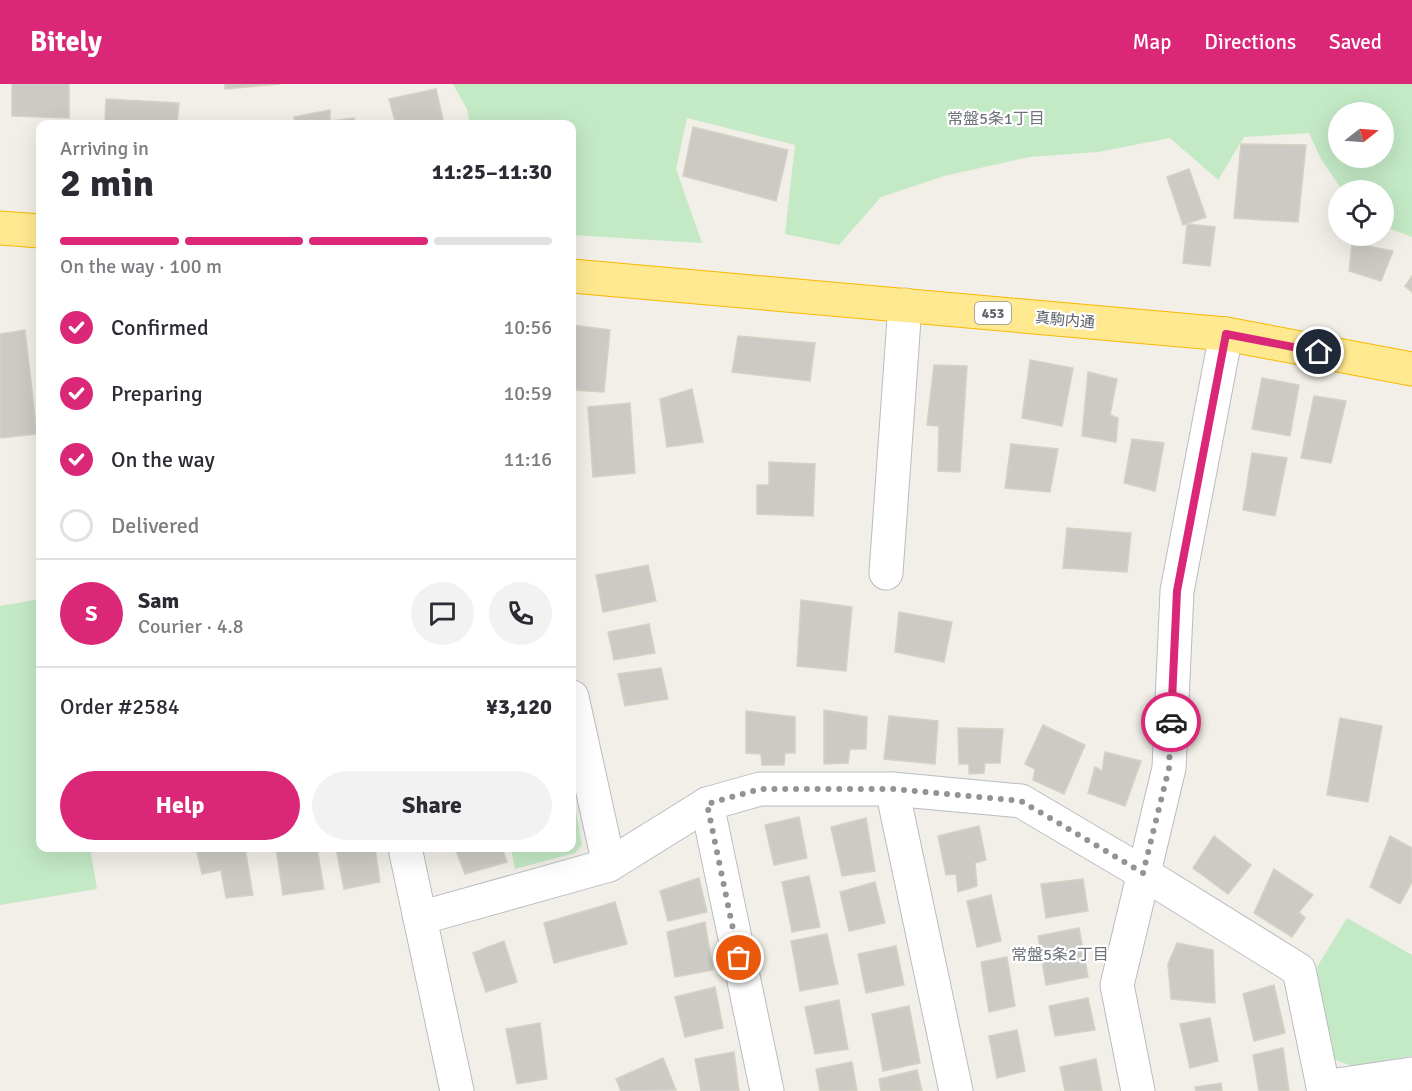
<!DOCTYPE html>
<html lang="en">
<head>
<meta charset="utf-8">
<style>
	body { margin:0; font-family:Signika,"Noto Sans JP",sans-serif; background:#f2f2f3; color:#2b2b33; height:100vh; display:flex; flex-direction:column; font-size:22px; white-space:nowrap }
	* { box-sizing:border-box; margin:0 }
	p { font-size:20px; color:#7c7c81 }
	.icon { flex:none; width:33px; height:33px; fill:none; stroke:currentColor; stroke-width:2; stroke-linecap:round; stroke-linejoin:round }
	.map { position:relative; flex:1; overflow:hidden }
	.side { position:absolute; left:36px; top:36px; width:540px; height:732px; display:flex; flex-direction:column; background:#fff; border-radius:12px; box-shadow:0 6px 24px #0002 }
	.side>* { flex:none }
	.needle { width:39px; rotate:73deg }
	.controls { position:absolute; left:1328px; top:18px; display:grid; gap:12px }
	.controls a { display:grid; place-items:center; width:66px; height:66px; border-radius:50%; background:#fff; box-shadow:0 6px 24px #0002; font-size:30px }
	.pin { position:absolute; display:grid; place-items:center; width:51px; height:51px; color:#fff; margin:-26px; border:3px solid #fff; border-radius:50%; box-shadow:0 2px 6px #0007 }
	.courier { position:absolute; display:grid; place-items:center; width:60px; height:60px; margin:-30px; border:4px solid #db2777; border-radius:50%; background:#fff; color:#222; box-shadow:0 2px 8px #0007 }
	.overview em { font-style:normal; font-weight:800 }
	.overview div { display:flex; flex-direction:column-reverse }
	.overview { display:flex; align-items:center; justify-content:space-between; height:102px; padding:0 24px }
	h1 { font-size:39px; font-weight:800; line-height:45px }
	.bar { display:grid; grid-template-columns:repeat(4,1fr); gap:9px 6px; align-content:center; height:72px; padding:0 24px }
	.bar i { height:8px; border-radius:4px; background:#e1e1e2 }
	.bar .on { background:#db2777 }
	.bar p { grid-column:span 4 }
	.line { display:flex; align-items:center; gap:15px; padding:0 24px; border-top:2px solid #e1e1e2 }
	.line div { flex:1 }
	.round { display:grid; place-items:center; flex:none; width:63px; height:63px; border-radius:32px; background:#f2f2f3 }
	ol { padding:0 24px; list-style:none }
	li { display:flex; align-items:center; gap:18px; height:66px }
	li p { margin-inline-start:auto }
	li .icon { padding:6px; border-radius:50%; background:#db2777; color:#fff; stroke-width:4 }
	li:last-child { color:#7c7c81 }
	li i { width:33px; height:33px; border:3px solid #e1e1e2; border-radius:50% }
	.cta { display:flex; gap:12px; margin-top:auto; padding:12px 24px }
	.cta a { flex:1; height:69px; border-radius:36px; background:#db2777; color:#fff; font-size:24px; font-weight:800; line-height:69px; text-align:center }
	.cta a+a { background:#f2f2f3; color:#2b2b33 }
	header { display:flex; align-items:center; gap:36px; box-sizing:border-box; height:84px; padding:0 30px; background:#db2777; color:#fff }
	header strong { font-size:28px }
	nav { display:flex; gap:33px; margin-inline-start:auto; font-size:21px }
	.map>svg:first-child { display:block }
</style>
</head>
<body>
<header>
<strong>Bitely</strong>
<nav><a>Map</a><a>Directions</a><a>Saved</a></nav>
</header>
<div class="map">
<svg width="1412" height="1007" viewBox="0 0 1412 1007">
	<rect width="100%" height="100%" fill="#f1efe7"/>
	<g fill="#c3e9c5" fill-rule="evenodd">
		<path d="M453,0h959v153l-29,-11v-36h-41l-21,-31 -12,-26 -65,4 -26,43 -48,-42 -72,14 -69,5 -85,19 -63,21 -42,48 -54,-11 10,-89 -108,-27 -11,51 26,74 -130,-8v-111h-102l-3,-15zM1383,28v46h-45v-46z"/>
		<path d="M40,515v249h50l7,41 -97,16v-299z"/>
		<path d="M576,727l6,34 -7,8 -60,16 -4,-21h61v-36z"/>
		<path d="M1347,834l65,37v101l-60,10 -22,-8 -13,-91z"/>
	</g>
	<g fill="#cccac4" stroke="#d6d1c5" stroke-width="1.5">
		<path d="M12,0h57v34l-57,-2z"/>
		<path d="M225,0h55l-55,5z"/>
		<path d="M436,5l8,35h-48l-7,-25z"/>
		<path d="M106,15l73,4 -2,21h-72z"/>
		<path d="M330,26v11l24,-3 1,6h-60l-1,-7z"/>
		<path d="M693,43l95,23 -12,51 -93,-25z"/>
		<path d="M1241,60l65,1 -8,77 -64,-4z"/>
		<path d="M1189,85l17,48 -23,8 -16,-48z"/>
		<path d="M1187,140l28,3 -5,39 -27,-3z"/>
		<path d="M1352,159l41,8 -12,30 -32,-10z"/>
		<path d="M1412,192v16l-7,-6z"/>
		<path d="M572,241l38,5 -6,62 -32,-2z"/>
		<path d="M25,246l12,104 -37,4v-104z"/>
		<path d="M738,252l77,7 -5,38 -78,-9z"/>
		<path d="M1030,276l43,8 -11,58 -40,-8z"/>
		<path d="M934,281l33,1 -7,106 -22,-1 1,-45 -12,-1z"/>
		<path d="M1088,288l29,7 -7,36 8,3 -2,24 -34,-6z"/>
		<path d="M1262,294l37,7 -9,51 -38,-7z"/>
		<path d="M692,305l11,53 -36,5 -7,-48z"/>
		<path d="M1314,312l32,5 -15,62 -30,-5z"/>
		<path d="M630,319l5,70 -42,4 -5,-70z"/>
		<path d="M1132,355l32,4 -9,48 -31,-8z"/>
		<path d="M1011,360l47,5 -8,43 -45,-4z"/>
		<path d="M1252,369l35,5 -12,58 -32,-6z"/>
		<path d="M769,378l46,2 -2,52 -56,-2v-29h12z"/>
		<path d="M1067,444l64,5 -4,39 -64,-4z"/>
		<path d="M648,481l8,36 -53,11 -7,-37z"/>
		<path d="M801,516l51,7 -6,64 -49,-5z"/>
		<path d="M899,528l53,10 -8,40 -49,-10z"/>
		<path d="M649,540l6,29 -41,7 -6,-28z"/>
		<path d="M661,584l7,31 -43,7 -7,-32z"/>
		<path d="M824,626l43,7 -1,32h-16l-2,14 -24,1z"/>
		<path d="M746,627l49,6v36h-10l-1,12h-22l-1,-11 -15,-1z"/>
		<path d="M889,632l49,5 -3,43 -51,-5z"/>
		<path d="M1340,634l42,8 -14,76 -41,-7z"/>
		<path d="M1043,641l42,20 -21,49 -31,-14 2,-11 -10,-5z"/>
		<path d="M958,644l45,1 -3,34h-15l-1,10 -15,1v-10h-10z"/>
		<path d="M1105,668l36,9 -16,45 -37,-13 7,-26 7,4z"/>
		<path d="M799,733l8,41 -33,7 -9,-40z"/>
		<path d="M866,734l9,53 -33,5 -11,-49z"/>
		<path d="M979,742l7,34 -11,3 2,23 -19,6 -2,-18 -10,1 -8,-39z"/>
		<path d="M1214,752l37,29 -23,29 -35,-26z"/>
		<path d="M1390,752l22,12v34l-12,22 -30,-17z"/>
		<path d="M196,764h49l8,47 -27,3 -5,-28 -19,4z"/>
		<path d="M276,764h41l7,41 -41,6z"/>
		<path d="M336,764h27l1,3 11,-3 5,34 -36,7z"/>
		<path d="M455,764h47l5,14 -42,12z"/>
		<path d="M1274,785l39,26 -14,17 6,6 -13,19 -38,-24z"/>
		<path d="M809,792l11,51 -28,5 -10,-50z"/>
		<path d="M699,794l8,34 -39,9 -8,-30z"/>
		<path d="M1083,795l5,32 -42,7 -5,-34z"/>
		<path d="M875,798l10,41 -36,8 -9,-39z"/>
		<path d="M991,811l10,46 -24,6 -10,-46z"/>
		<path d="M615,818l12,42 -73,19 -10,-40z"/>
		<path d="M705,838l8,48 -38,7 -8,-45z"/>
		<path d="M1079,844l9,49 -42,8 -8,-49z"/>
		<path d="M827,850l11,50 -38,7 -9,-50z"/>
		<path d="M504,857l13,41 -31,10 -13,-39z"/>
		<path d="M1177,859l36,7 2,53 -44,-4 -3,-35z"/>
		<path d="M896,862l8,39 -38,8 -8,-39z"/>
		<path d="M1007,873l8,49 -26,6 -8,-50z"/>
		<path d="M1274,901l11,48 -31,8 -11,-47z"/>
		<path d="M715,903l8,41 -38,9 -10,-40z"/>
		<path d="M1088,914l7,32 -40,6 -6,-30z"/>
		<path d="M839,916l9,49 -33,5 -10,-47z"/>
		<path d="M909,922l11,57 -37,8 -11,-57z"/>
		<path d="M1210,934l8,43 -28,7 -10,-44z"/>
		<path d="M540,939l7,56 -30,5 -11,-55z"/>
		<path d="M1017,946l8,41 -28,7 -8,-42z"/>
		<path d="M1283,964l6,43h-30l-6,-36z"/>
		<path d="M734,968l5,39h-38l-6,-32z"/>
		<path d="M663,974l13,32 -55,1 -5,-12z"/>
		<path d="M1096,975l6,32h-37l-5,-24z"/>
		<path d="M852,978l5,29h-37l-4,-22z"/>
		<path d="M917,986l5,21h-41l-2,-12z"/>
		<path d="M1221,999l1,8h-26l-1,-4z"/>
	</g>
	<g fill="none" stroke-linecap="round" stroke-linejoin="round">
		<g stroke="#b9bcc1" stroke-width="35">
			<g id="minor">
				<path d="M886,489l19,-268"/>
				<path d="M572,613l37,168"/>
				<path d="M892,705l64,302"/>
				<path d="M707,720l60,287"/>
				<path d="M405,764l52,243"/>
				<path d="M420,834l189,-53 98,-61 53,-15h132l129,12 122,72 156,97 25,121"/>
				<path d="M1323,1003l89,-13"/>
				<path d="M1138,1007l-21,-106 52,-217 8,-177 49,-257"/>
			</g>
		</g>
		<g stroke="#f8b800" stroke-width="35">
			<g id="highway">
				<path d="M0,144l40,3"/>
				<path d="M572,192l654,58 186,35"/>
			</g>
		</g>
		<use href="#minor" stroke="#fff" stroke-width="33"/>
		<use href="#highway" stroke="#ffe990" stroke-width="33"/>
	</g>
	<g fill="none" stroke-linecap="round" stroke-linejoin="round">
		<path stroke="#919394" stroke-width="6" stroke-dasharray="0 10.8" d="M739,874l-32,-154 53,-15h132l129,12 122,72 26,-105 2,-46"/>
		<path stroke="#db2777" stroke-width="8" d="M1171,638l6,-131 49,-257 93,18"/>
	</g>
	<g text-anchor="middle" stroke-width="4.5" stroke-linejoin="round" paint-order="stroke">
		<rect fill="#fff" stroke="#8e9195" stroke-width="1.5" x="975" y="218" width="36" height="22" rx="4.5"/>
		<g font-size="14" font-weight="bold" fill="#5e6268">
			<text x="993" y="234">453</text>
		</g>
		<g font-size="15" fill="#5e6268" stroke="#fff">
			<text transform="translate(1065 236) rotate(5)" y="5">真駒内通</text>
		</g>
		<g font-size="16" fill="#6f747a" stroke="#fff">
			<text x="996" y="40">常盤5条1丁目</text>
			<text x="1060" y="876">常盤5条2丁目</text>
		</g>
	</g>
</svg>
<div class="controls">
<a><svg class="needle" viewBox="-14 -14 28 28"><path d="M0-13l5 13h-10z" fill="#e53935"/><path d="M0 13l5-13h-10z" fill="#7c7c81"/></svg></a>
<a><svg class="icon" aria-label="locate" viewBox="0 0 24 24"><circle cx="12" cy="12" r="6"/><path d="M12 2v4M12 18v4M2 12h4M18 12h4"/></svg></a>
</div>
<div class="pin" style="left:739px;top:874px;background:#ea580c"><svg class="icon" aria-label="bag" viewBox="0 0 24 24"><path d="M5 8h14l-1 12H6zM9 8a3 3 0 0 1 6 0"/></svg></div>
<div class="pin" style="left:1319px;top:268px;background:#1f2937"><svg class="icon" aria-label="home" viewBox="0 0 24 24"><path d="M3 11l9-7 9 7M6 9v11h12V9"/></svg></div>
<div class="courier" style="left:1171px;top:638px"><svg class="icon" aria-label="car" viewBox="0 0 24 24"><path d="M5 17H2v-5l4-1 3-4h7l3 4 3 1v5h-3M9 17h6M6 11h13"/><circle cx="7" cy="17" r="2"/><circle cx="17" cy="17" r="2"/></svg></div>
<section class="side">
<div class="overview"><div><h1>2 min</h1><p>Arriving in</p></div><em>11:25–11:30</em></div>
<div class="bar"><i class="on"></i><i class="on"></i><i class="on"></i><i></i><p>On the way · 100 m</p></div>
<ol>
<li><svg class="icon" aria-label="check" viewBox="0 0 24 24"><path d="M5 12l5 5 9-10"/></svg>Confirmed<p>10:56</p></li>
<li><svg class="icon" aria-label="check" viewBox="0 0 24 24"><path d="M5 12l5 5 9-10"/></svg>Preparing<p>10:59</p></li>
<li><svg class="icon" aria-label="check" viewBox="0 0 24 24"><path d="M5 12l5 5 9-10"/></svg>On the way<p>11:16</p></li>
<li><i></i>Delivered</li>
</ol>
<div class="line" style="height:108px"><b class="round" style="background:#db2777;color:#fff">S</b><div><b>Sam</b><p>Courier · 4.8</p></div><a class="round"><svg class="icon" aria-label="chat" viewBox="0 0 24 24"><path d="M4 5h16v11H9l-5 4z"/></svg></a><a class="round"><svg class="icon" aria-label="phone" viewBox="0 0 24 24"><path d="M5 4h4l2 5-3 2q2 4 5 5l2-3 5 2v4C11 20 4 13 5 4z"/></svg></a></div>
<div class="line" style="height:78px"><div>Order #2584</div><b>¥3,120</b></div>
<div class="cta"><a>Help</a><a>Share</a></div>
</section>
</div>
</body>
</html>
